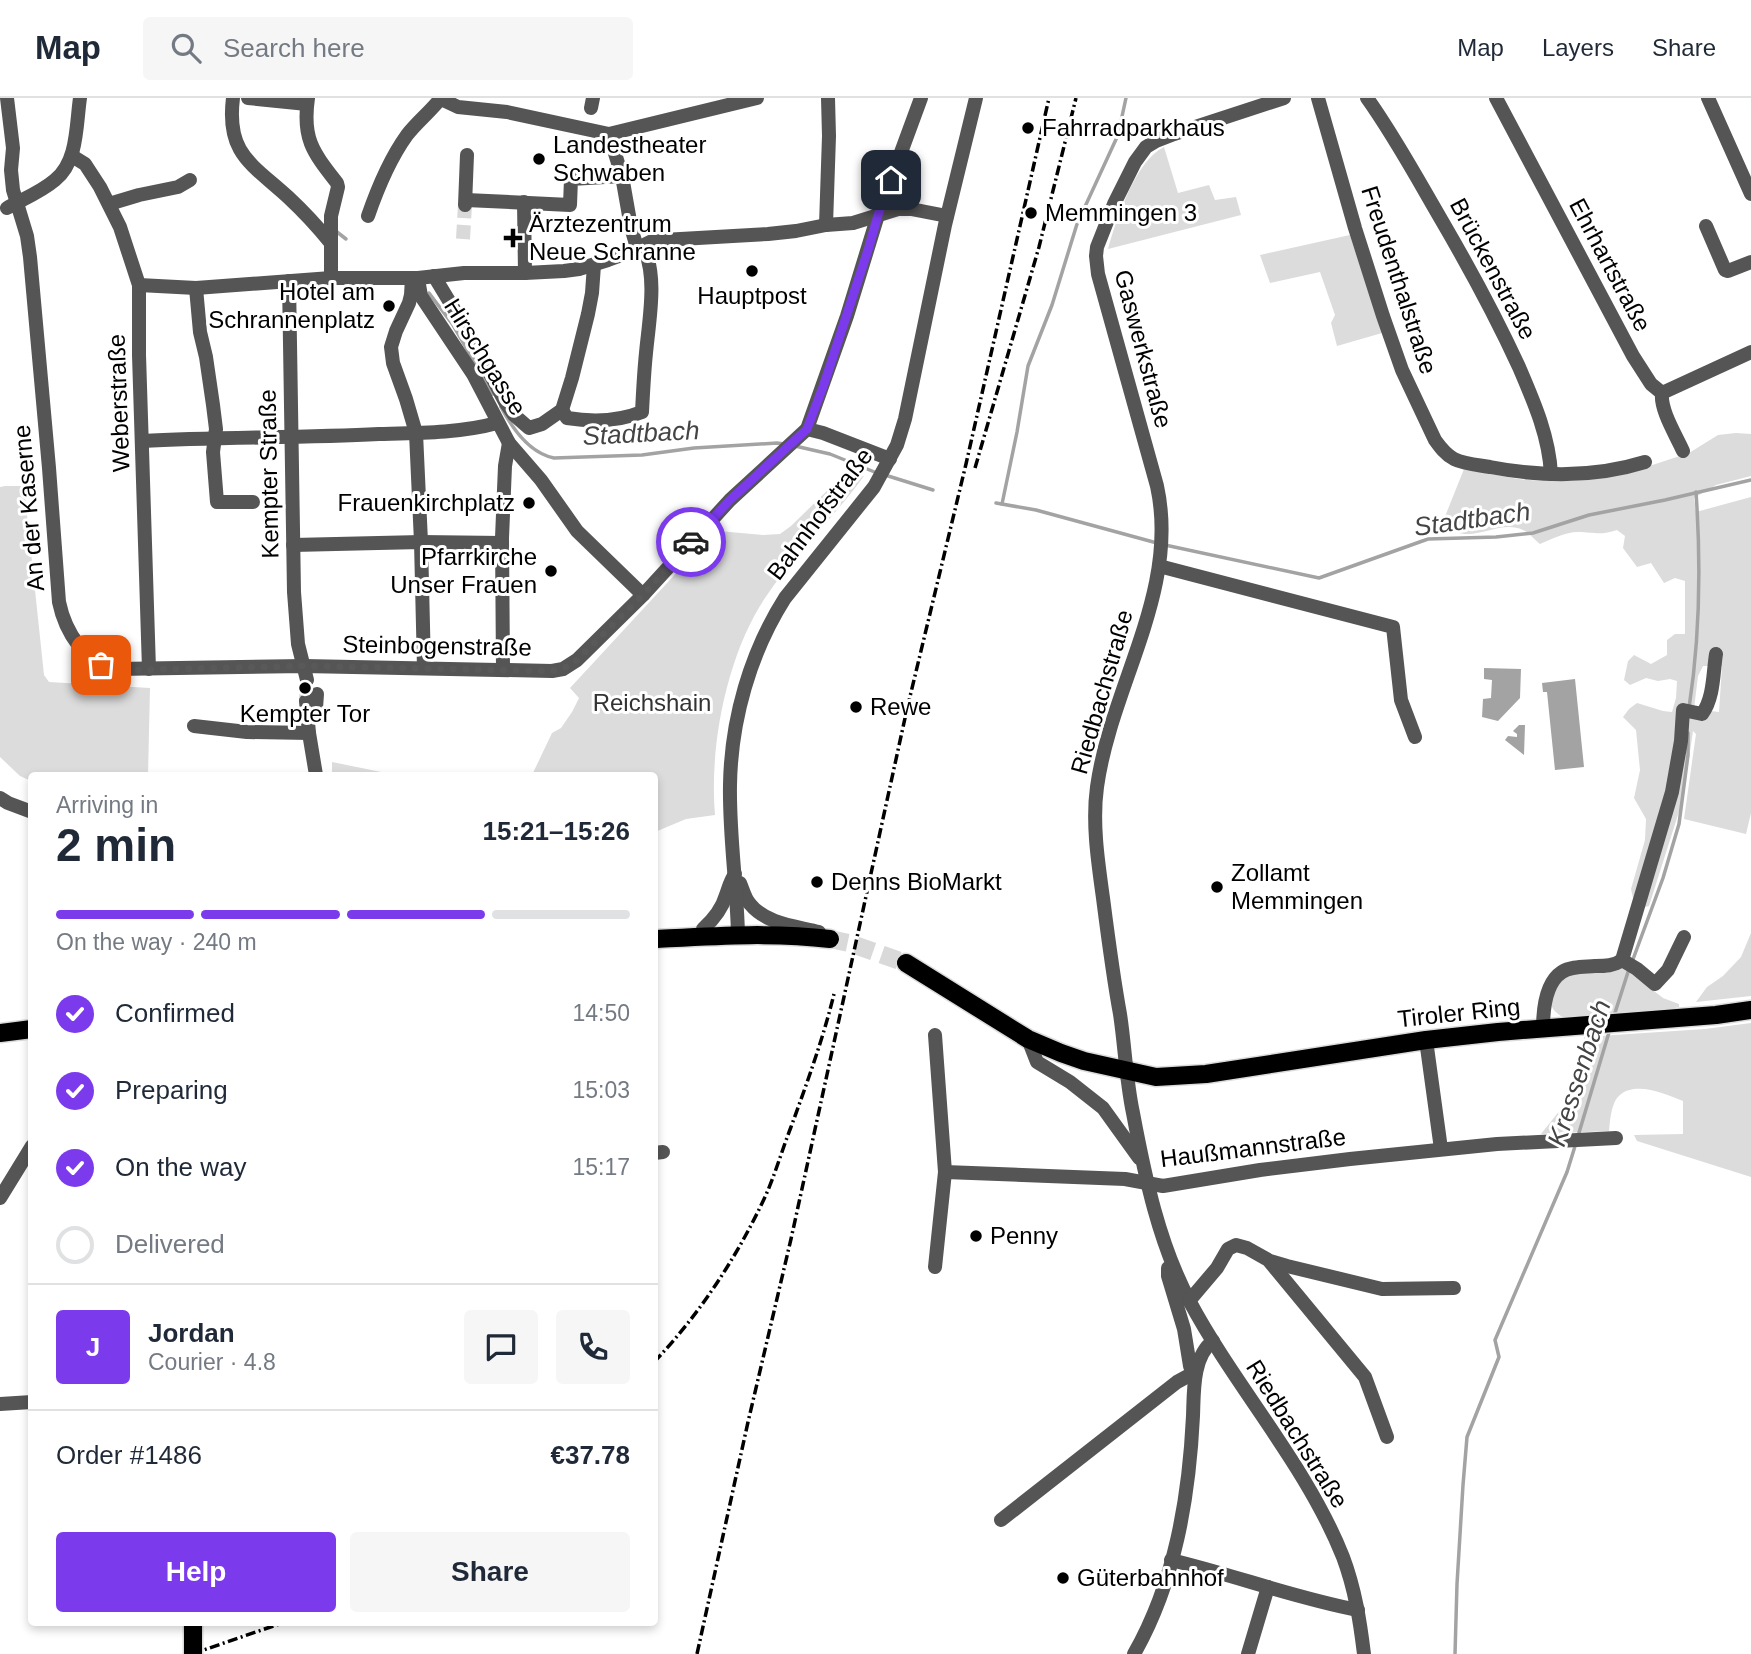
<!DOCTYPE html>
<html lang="en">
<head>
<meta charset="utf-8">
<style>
	body { margin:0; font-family:Arial,sans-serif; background:#f6f6f7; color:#1f2937; height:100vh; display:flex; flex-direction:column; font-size:26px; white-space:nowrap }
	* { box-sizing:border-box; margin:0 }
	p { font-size:23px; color:#747a83 }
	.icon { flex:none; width:38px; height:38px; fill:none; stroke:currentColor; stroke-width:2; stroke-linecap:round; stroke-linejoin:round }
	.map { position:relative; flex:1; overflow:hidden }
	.details { position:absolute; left:28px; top:674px; width:630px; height:854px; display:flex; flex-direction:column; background:#fff; border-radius:7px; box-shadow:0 4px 10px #0003 }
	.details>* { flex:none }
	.pin { position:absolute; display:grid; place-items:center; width:60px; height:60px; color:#fff; margin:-30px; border-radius:14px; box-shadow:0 4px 10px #0006 }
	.courier { position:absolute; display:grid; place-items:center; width:70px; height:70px; margin:-35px; border:5px solid #7c3aed; border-radius:50%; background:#fff; color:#222; box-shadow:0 2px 9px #0007 }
	.summary em { font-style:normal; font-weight:800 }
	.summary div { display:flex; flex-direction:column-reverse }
	.summary { display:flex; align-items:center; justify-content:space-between; height:119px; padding:0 28px }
	h1 { font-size:46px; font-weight:800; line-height:52px }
	.bar { display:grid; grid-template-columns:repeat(4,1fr); gap:10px 7px; align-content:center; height:84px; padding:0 28px }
	.bar i { height:9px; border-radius:5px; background:#e0e1e3 }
	.bar .current { background:#7c3aed }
	.bar p { grid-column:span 4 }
	.line { display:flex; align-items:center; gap:18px; padding:0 28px; border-top:2px solid #e0e1e3 }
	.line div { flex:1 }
	.round { display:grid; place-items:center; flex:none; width:74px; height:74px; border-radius:7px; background:#f6f6f7 }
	ol { padding:0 28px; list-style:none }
	li { display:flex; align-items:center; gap:21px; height:77px }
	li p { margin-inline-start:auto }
	li .icon { padding:7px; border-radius:50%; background:#7c3aed; color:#fff; stroke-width:4 }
	li:last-child { color:#747a83 }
	li i { width:38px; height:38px; border:4px solid #e0e1e3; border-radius:50% }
	.action { display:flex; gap:14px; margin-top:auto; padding:14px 28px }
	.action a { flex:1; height:80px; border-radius:7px; background:#7c3aed; color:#fff; font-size:28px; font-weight:800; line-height:80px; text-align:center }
	.action a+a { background:#f6f6f7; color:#1f2937 }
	header { display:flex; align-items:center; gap:42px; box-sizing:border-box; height:98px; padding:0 35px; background:#fff; border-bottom:2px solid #e0e1e3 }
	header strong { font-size:33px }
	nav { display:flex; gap:38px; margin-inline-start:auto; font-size:24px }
	.search { width:490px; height:63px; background:#f6f6f7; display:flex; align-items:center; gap:18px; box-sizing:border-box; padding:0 24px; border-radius:7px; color:#747a83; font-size:26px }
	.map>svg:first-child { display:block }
</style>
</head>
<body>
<header>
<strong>Map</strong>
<div class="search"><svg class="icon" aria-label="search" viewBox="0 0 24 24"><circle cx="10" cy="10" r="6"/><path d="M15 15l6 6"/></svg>Search here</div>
<nav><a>Map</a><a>Layers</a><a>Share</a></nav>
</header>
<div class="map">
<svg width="1751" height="1556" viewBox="0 0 1751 1556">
	<rect width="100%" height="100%" fill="#fff"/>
	<g fill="#dcdcdc" fill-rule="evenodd">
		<path d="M1164,49l14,46 31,-8 6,15 21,-3 5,18 -133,34c8,-29 28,-89 56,-102z"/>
		<path d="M1350,137l32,98 -45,13 -6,-23 4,-8 -15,-43 -50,11 -10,-28z"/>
		<path d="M1736,335l15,1v42l-35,9 -22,13 2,14 55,-15v316l-5,21 -62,-15 12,-85 -3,-3 -10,68 -34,107 -8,2 -6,-1 -4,-18 14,-49 1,-21 -12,-21 6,-28 -4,-40 -13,-13 6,-8 8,-6 26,8 9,1 4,-14 1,-17 -7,-2 -12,2 -12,-3 -16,7 -6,-5 4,-19 6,-6 17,9 16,-9v-15l8,-6h10v-53l-10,-3 -11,5 -13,-20 -14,4 -14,-19 2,-12 -8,-6c-17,6 -23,2 -39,2 -13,0 -26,7 -38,12 -5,-4 -11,-11 -17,-14 -27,-12 -52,19 -81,-6l22,-55 54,10 24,2h28l25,-3 36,-6 58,-19 29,-18zM1703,568h19l-3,46 -25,-3 4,-33z"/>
		<path d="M864,378c-31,43 -70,78 -99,122 -38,57 -56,148 -50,217l-29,4 -31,13 -1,-57h-122l20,-42 9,-5 11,-16 7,-14 -9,-10 147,-159 2,2 44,4 17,-1 11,-8 43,-42z"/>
		<path d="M5,388h19l20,189 5,7 101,6 -2,87h-116l-1,6 -11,-5 -20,-19v-270z"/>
		<path d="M332,664l64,13h-64z"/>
		<path d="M1751,835v63l-55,6 11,-15 16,-11 18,-19z"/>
		<path d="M1622,868l41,32 16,6v3l-13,3 -99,9c-27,-12 -14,-26 -1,-44z"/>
		<path d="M1751,925v154l-114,-36 -3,-6 49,-1v-33c-17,-7 -51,-22 -66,-3 -6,8 -7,23 -8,33l-68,3c26,-33 46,-52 43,-97l121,-8z"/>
	</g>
	<g fill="#a3a3a3">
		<path d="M1484,570l37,1 -1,29 -22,23 -16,-4 1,-18 8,-1 1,-18 -8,-1z"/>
		<path d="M1575,581l9,88 -29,3 -8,-78h-4l-1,-9z"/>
		<path d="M1519,627h6l-1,30 -19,-15 3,-4 9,1v-3l-4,-3z"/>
	</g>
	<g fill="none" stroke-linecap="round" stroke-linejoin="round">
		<g stroke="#a3a3a3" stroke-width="3.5">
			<path d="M337,134l9,7"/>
			<path d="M429,195l24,32 40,69"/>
			<path d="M501,309c11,21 28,46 53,51l88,-3 52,-7 83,-5 7,1"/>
			<path d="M795,348l35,8 47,19"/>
			<path d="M885,377l48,15"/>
			<path d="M996,405l40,7 121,33"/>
			<path d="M1002,406l15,-72 11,-66 24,-61 25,-81 41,-89 8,-37"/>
			<path d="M1165,447l154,33 109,-39 68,-2 37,-4 56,-18 76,-15 86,-20"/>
			<path d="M1689,610c11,-71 12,-144 7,-216"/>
			<path d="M1632,864l31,-84 16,-54 9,-69v-22"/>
			<path d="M1613,921l16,-50"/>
			<path d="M1578,1038l32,-107"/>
			<path d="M1455,1556l2,-70 6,-99 4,-48 32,-80 -4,-17 72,-168 9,-29"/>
		</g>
		<g stroke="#d9d9d9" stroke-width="14" stroke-dasharray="14 7" stroke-linecap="butt">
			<path d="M463,141l2,-34"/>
			<path d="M306,603l1,-21"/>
		</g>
		<path stroke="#d9d9d9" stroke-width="18" stroke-dasharray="18 9" stroke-linecap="butt" d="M830,841l19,4 57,20"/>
		<g stroke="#dbdbdb" stroke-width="21">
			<g id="major">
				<path d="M654,841c59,-3 117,-7 176,0"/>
				<path d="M906,865l122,76 33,14 23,8 72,16 50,-3 220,-34 72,-8 218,-17 35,-5"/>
				<path d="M0,935l32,-4"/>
				<path d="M193,1524v32"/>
			</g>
		</g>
		<g stroke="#555" stroke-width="14">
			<path d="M7,0l6,50 -2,22 2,20 14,46 3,21 19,211 10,134c6,29 26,63 58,67l187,-3 248,5 11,-2 14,-9 66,-65 87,-95 77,-71 40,-113 31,-101 43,-117"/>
			<path d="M233,0c-7,56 19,66 55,99 15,14 29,29 42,45"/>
			<path d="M248,0l59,6"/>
			<path d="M308,0c-6,41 5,54 29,85l1,4 -7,29v62"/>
			<path d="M1284,0l-110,36 -18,7 -10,6 -11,15 -21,42 -17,43 -1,9 2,18 59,212c23,105 -46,199 -60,301 -5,36 1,75 6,111 5,39 10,78 17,116 5,33 6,66 13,99 12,64 26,131 57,189 46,86 117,164 153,255 12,32 17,64 21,97"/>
			<path d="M1318,0l37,130 28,88 19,54 33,70c5,7 10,14 19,19 10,5 24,6 36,8 52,10 104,11 155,-5"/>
			<path d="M1367,0c28,39 51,82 75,123 28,48 54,96 77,146 15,35 30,69 32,107"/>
			<path d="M1496,0l137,258 18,28 11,9c-2,17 14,42 21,58"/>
			<path d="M1708,0l43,96"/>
			<path d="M441,1l17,8 49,5 102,22 148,-36"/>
			<path d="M591,10l2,-10"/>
			<path d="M609,36l13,42 9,51 6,21"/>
			<path d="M72,58l13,8 15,23 20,40 19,58v70l10,314"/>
			<path d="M466,102l104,5 1,-26 51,-3"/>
			<path d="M524,104l1,71"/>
			<path d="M109,106l30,-9 39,-8 12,-7"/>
			<path d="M465,107l2,-50"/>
			<path d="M7,110c16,-9 34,-16 48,-28 23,-18 21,-55 25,-82"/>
			<path d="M368,118c10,-29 21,-56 39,-81 10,-13 24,-24 34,-37"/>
			<path d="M826,127l3,-89 -1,-38"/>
			<path d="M1706,128l19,44 3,1 23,-9"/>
			<path d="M434,178l35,58 36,68 9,13 15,13 13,-4 20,-14 10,-32 16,-64 4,-21 2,-28"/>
			<path d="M412,180l-1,17 -2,8 -13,28 -5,16 2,16 13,36 10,34 5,109 3,126"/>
			<path d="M418,181l3,17 52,78 36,69 32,37 36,51 66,64"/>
			<path d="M289,183l5,311 4,52 9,36"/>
			<path d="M139,187l57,3 135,-10h87l46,-5h61l39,-2 15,-2 29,-9 22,-8 20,-10 13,-2 105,-6 28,-3 30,-6 27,-2 45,-14h13l36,7"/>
			<path d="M196,190l4,44 6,25 7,48 3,24 -3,23 4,50h36"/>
			<path d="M1662,295l89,-41"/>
			<path d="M562,312l5,8c25,4 50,4 75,-6 1,-20 2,-40 4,-59 3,-33 12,-77 -3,-107"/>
			<path d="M807,331l16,4 67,26"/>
			<path d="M142,343c79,-4 158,-3 237,-7 38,-1 82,-1 118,-11"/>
			<path d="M293,447l128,-3 81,1"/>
			<path d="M1159,468l234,61 8,73 14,37"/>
			<path d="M503,572l-1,-132 3,-72 4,-23"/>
			<path d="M306,603l3,32 7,42"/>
			<path d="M312,620l4,-10 1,-14"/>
			<path d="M194,628l53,6 62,1"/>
			<path d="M0,700l8,5 24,9"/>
			<path d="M740,785c3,7 5,16 10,21 16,20 45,22 69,28"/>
			<path d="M703,831c11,-10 19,-20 23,-34 3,-8 4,-14 9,-21"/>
			<path d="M738,837c-1,-50 -9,-100 -8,-150 1,-65 20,-132 55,-187l89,-111 23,-42 8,-26 40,-194 31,-127"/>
			<path d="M1622,862l50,-168 9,-51 2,-31 19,4c12,-16 11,-41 14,-60"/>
			<path d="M1543,931c0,-18 2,-46 19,-57 9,-6 23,-5 33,-6 10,0 19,0 27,-6l15,9 18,15 13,-14 16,-33"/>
			<path d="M935,937l10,137 -10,95"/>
			<path d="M1028,941l9,23 33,20 33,26 36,50"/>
			<path d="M1426,942l15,109"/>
			<path d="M654,1055l9,-1"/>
			<path d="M945,1074l180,7 38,7 97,-16 90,-11 147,-15 119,-6"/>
			<path d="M0,1100l32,-52"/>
			<path d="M1270,1164l95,115 22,60"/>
			<path d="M1168,1170v8l16,53 6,37 5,9"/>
			<path d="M1189,1203l28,-33 11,-19 8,-4 11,3 23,13 17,5 95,23 72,-1"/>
			<path d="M0,1306l32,-2"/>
			<path d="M1001,1422l176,-138 11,-6 7,-1"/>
			<path d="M1171,1462c63,15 124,38 187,50"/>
			<path d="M1134,1556c41,-72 55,-156 59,-238 1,-23 -1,-59 20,-75"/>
			<path d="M1248,1556l20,-67"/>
		</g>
		<use href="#major" stroke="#000" stroke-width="18"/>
		<g stroke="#000" stroke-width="3.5" stroke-dasharray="10 3.5 2 3.5" stroke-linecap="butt">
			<path d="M975,370l64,-221 37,-149"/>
			<path d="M654,1264c46,-48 83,-105 111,-165 10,-22 17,-47 26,-70 16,-44 32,-88 43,-133"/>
			<path d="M192,1556l93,-32"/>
			<path d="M697,1556l51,-232 43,-183 116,-530 59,-245 83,-366"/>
		</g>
	</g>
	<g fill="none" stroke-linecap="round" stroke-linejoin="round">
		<path stroke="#595959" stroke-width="7" stroke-dasharray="0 12.6" d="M101,567l8,3 26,2 169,-4 247,5 12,-2 14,-9 66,-65 48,-53"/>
		<path stroke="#7c3aed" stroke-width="9" d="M691,444l39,-42 77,-71 17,-45 44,-134 10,-35 13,-35"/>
	</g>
	<g fill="#000" stroke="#fff" stroke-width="2.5">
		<circle cx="1028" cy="30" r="7"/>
		<circle cx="539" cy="61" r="7"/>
		<circle cx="1031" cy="115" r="7"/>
		<path d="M509.5 129.5h7v7h7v7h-7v7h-7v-7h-7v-7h7z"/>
		<circle cx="752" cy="173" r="7"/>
		<circle cx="389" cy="208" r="7"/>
		<circle cx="529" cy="405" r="7"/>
		<circle cx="551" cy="473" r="7"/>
		<circle cx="305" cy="590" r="7"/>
		<circle cx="856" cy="609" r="7"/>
		<circle cx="817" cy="784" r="7"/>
		<circle cx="1217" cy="789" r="7"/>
		<circle cx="976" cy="1138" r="7"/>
		<circle cx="1063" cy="1480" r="7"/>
	</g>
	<g text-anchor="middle" stroke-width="6" stroke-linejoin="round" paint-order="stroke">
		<g font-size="24" fill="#000" stroke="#fff" text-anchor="start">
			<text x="1042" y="38">Fahrradparkhaus</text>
			<text x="553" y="55">Landestheater<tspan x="553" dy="28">Schwaben</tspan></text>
			<text x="1045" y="123">Memmingen 3</text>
			<text x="529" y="134">Ärztezentrum<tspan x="529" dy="28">Neue Schranne</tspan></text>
			<text x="375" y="202" text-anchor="end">Hotel am<tspan x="375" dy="28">Schrannenplatz</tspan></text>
			<text x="752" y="206" text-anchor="middle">Hauptpost</text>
			<text x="515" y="413" text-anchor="end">Frauenkirchplatz</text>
			<text x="537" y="467" text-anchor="end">Pfarrkirche<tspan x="537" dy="28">Unser Frauen</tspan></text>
			<text x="870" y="617">Rewe</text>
			<text x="305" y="624" text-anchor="middle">Kempter Tor</text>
			<text x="1231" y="783">Zollamt<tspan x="1231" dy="28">Memmingen</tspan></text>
			<text x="831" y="792">Denns BioMarkt</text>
			<text x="990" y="1146">Penny</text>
			<text x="1077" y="1488">Güterbahnhof</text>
		</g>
		<g font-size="24" fill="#000" stroke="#fff">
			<text transform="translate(1610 167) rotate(62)" y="8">Ehrhartstraße</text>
			<text transform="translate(1493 171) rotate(62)" y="8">Brückenstraße</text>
			<text transform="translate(1399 182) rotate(72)" y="8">Freudenthalstraße</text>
			<text transform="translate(1143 251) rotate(75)" y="8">Gaswerkstraße</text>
			<text transform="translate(485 259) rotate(58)" y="8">Hirschgasse</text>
			<text transform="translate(119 305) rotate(-92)" y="8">Weberstraße</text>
			<text transform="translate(269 376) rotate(-91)" y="8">Kempter Straße</text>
			<text transform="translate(29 410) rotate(-95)" y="8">An der Kaserne</text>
			<text transform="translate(820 416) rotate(-53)" y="8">Bahnhofstraße</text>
			<text transform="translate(437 548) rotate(1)" y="8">Steinbogenstraße</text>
			<text transform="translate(1102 594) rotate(-74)" y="8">Riedbachstraße</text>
			<text transform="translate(1459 915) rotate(-6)" y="8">Tiroler Ring</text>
			<text transform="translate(1253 1050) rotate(-7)" y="8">Haußmannstraße</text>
			<text transform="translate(1297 1336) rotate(58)" y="8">Riedbachstraße</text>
		</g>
		<g font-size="24" fill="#333" stroke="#fff">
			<text x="652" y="613">Reichshain</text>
		</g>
		<g font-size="26" font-style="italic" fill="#444" stroke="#fff">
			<text transform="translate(641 335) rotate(-3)" y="9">Stadtbach</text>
			<text transform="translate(1472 421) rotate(-8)" y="9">Stadtbach</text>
			<text transform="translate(1579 975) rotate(-72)" y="9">Kressenbach</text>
		</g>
	</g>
</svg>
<div class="pin" style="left:101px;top:567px;background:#ea580c"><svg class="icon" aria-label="bag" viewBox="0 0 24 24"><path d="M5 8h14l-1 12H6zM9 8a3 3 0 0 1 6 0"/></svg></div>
<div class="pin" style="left:891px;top:82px;background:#1f2937"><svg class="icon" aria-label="home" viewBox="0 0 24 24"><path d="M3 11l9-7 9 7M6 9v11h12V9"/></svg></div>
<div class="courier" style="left:691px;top:444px"><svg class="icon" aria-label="car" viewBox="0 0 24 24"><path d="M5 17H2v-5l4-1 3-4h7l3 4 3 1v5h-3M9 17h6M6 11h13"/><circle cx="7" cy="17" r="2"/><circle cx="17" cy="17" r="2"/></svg></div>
<section class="details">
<div class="summary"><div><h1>2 min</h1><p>Arriving in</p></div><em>15:21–15:26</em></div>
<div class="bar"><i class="current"></i><i class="current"></i><i class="current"></i><i></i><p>On the way · 240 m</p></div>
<ol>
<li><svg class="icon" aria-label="check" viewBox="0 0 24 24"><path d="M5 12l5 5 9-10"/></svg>Confirmed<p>14:50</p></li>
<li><svg class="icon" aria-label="check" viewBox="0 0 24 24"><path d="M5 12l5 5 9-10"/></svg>Preparing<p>15:03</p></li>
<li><svg class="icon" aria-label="check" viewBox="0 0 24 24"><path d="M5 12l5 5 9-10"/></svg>On the way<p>15:17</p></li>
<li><i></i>Delivered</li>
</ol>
<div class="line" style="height:126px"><b class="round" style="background:#7c3aed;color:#fff">J</b><div><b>Jordan</b><p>Courier · 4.8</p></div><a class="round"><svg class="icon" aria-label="chat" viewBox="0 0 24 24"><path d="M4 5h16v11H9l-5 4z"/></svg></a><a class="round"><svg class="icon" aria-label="phone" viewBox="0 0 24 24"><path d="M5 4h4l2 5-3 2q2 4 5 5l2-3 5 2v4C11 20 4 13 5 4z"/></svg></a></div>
<div class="line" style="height:91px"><div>Order #1486</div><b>€37.78</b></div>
<div class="action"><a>Help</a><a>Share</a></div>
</section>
</div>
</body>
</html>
